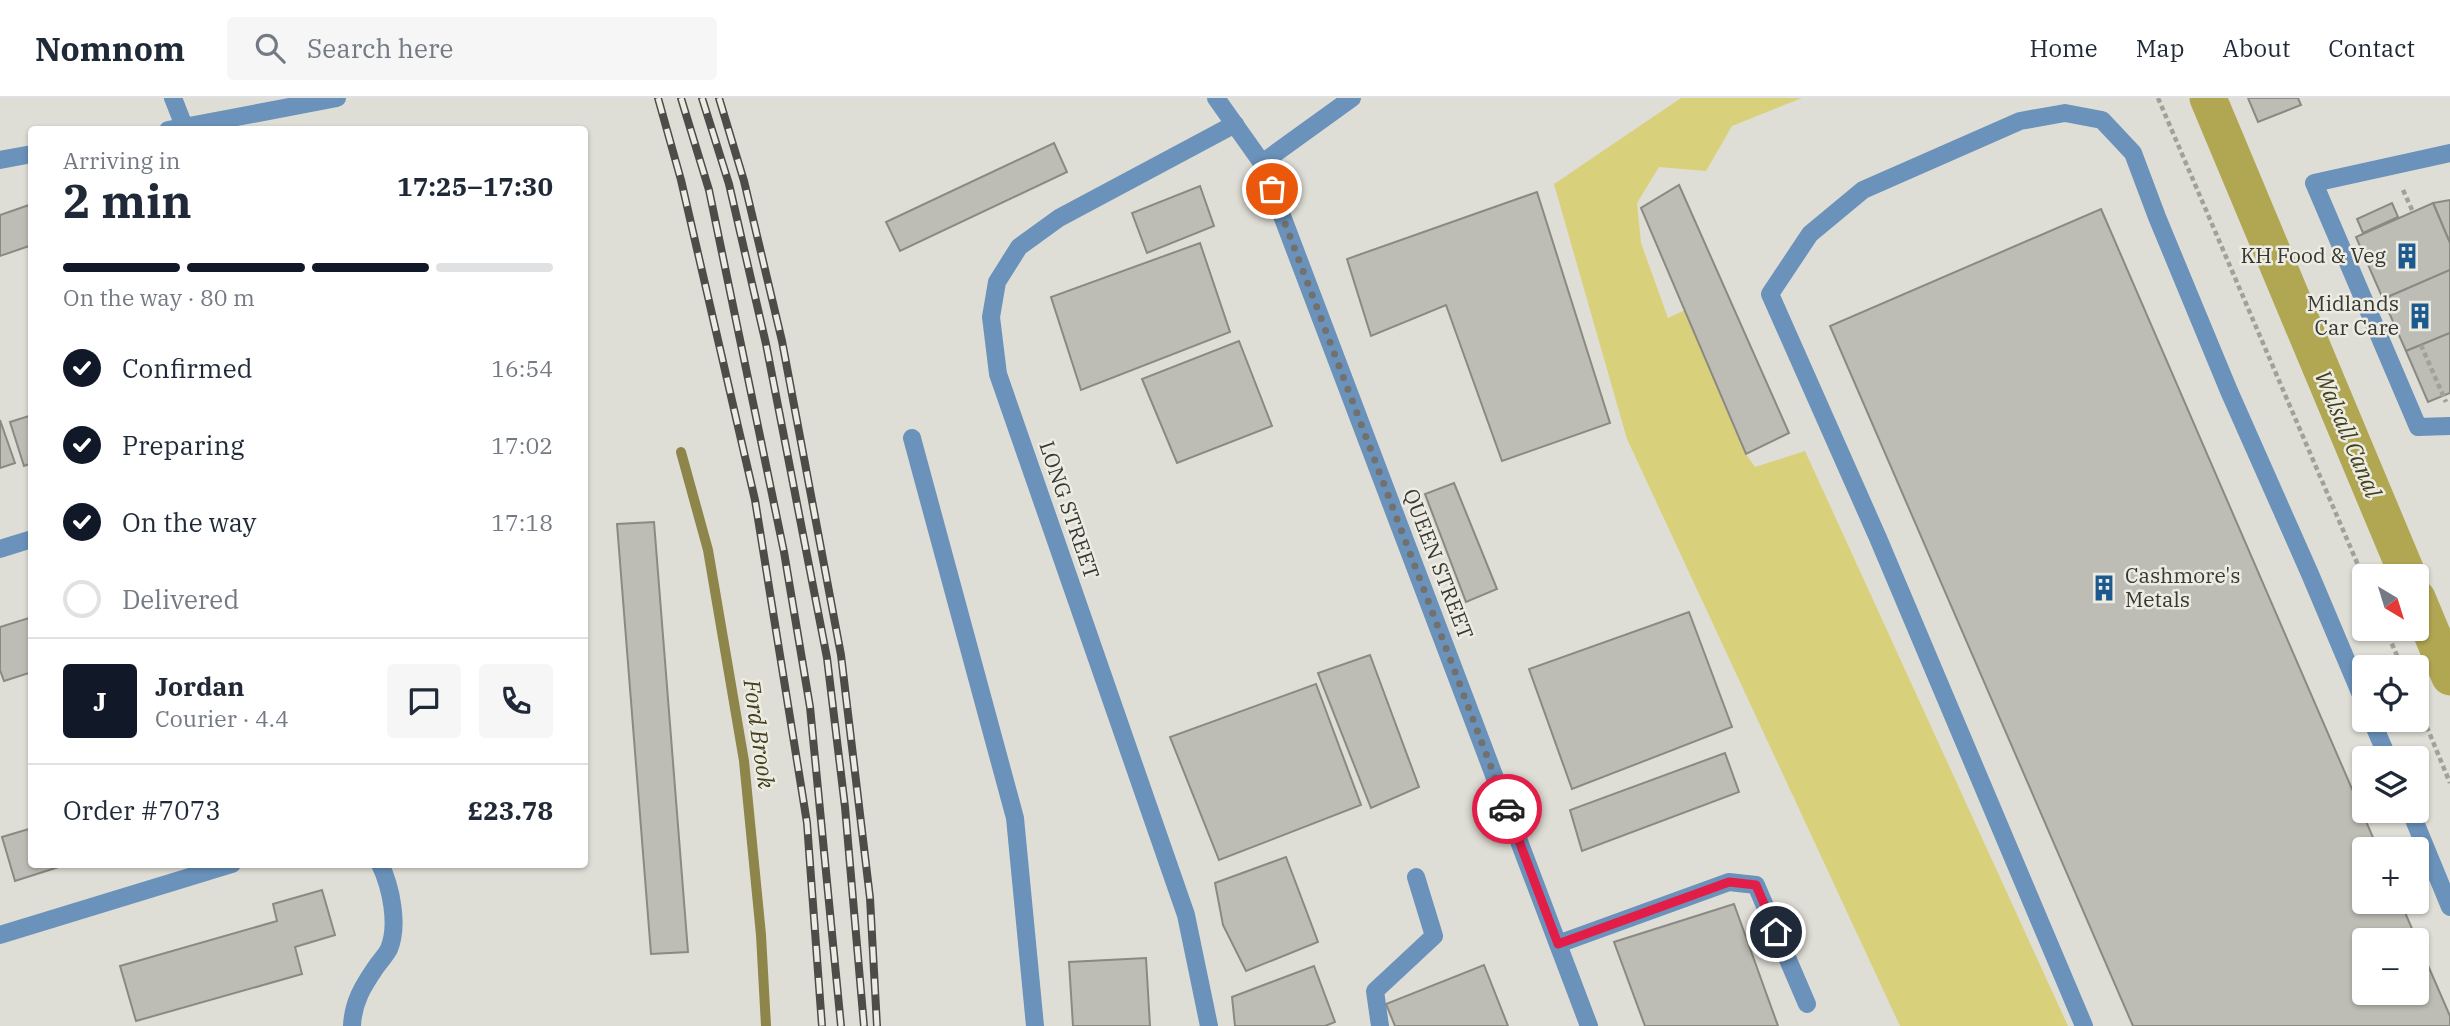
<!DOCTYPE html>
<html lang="en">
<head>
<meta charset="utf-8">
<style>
	body { margin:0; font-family:"IBM Plex Serif",serif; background:#f6f6f7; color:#1f2937; height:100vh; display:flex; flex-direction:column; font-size:26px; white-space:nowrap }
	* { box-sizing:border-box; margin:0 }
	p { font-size:23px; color:#747a83 }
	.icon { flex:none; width:38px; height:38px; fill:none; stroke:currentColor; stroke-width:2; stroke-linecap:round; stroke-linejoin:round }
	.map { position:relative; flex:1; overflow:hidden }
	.side { position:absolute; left:28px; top:28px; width:560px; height:742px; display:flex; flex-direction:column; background:#fff; border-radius:7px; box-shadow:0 2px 5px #0004 }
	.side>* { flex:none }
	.needle { width:46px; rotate:142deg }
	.controls { position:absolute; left:2352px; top:466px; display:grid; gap:14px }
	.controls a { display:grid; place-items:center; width:77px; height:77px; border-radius:7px; background:#fff; box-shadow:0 2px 5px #0004; font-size:35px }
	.pin { position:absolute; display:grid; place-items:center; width:60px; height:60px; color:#fff; margin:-30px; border:4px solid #fff; border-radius:50%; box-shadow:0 2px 7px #0007 }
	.courier { position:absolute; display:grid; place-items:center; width:70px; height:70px; margin:-35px; border:5px solid #e11d48; border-radius:50%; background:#fff; color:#222; box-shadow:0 2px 9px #0007 }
	.headline em { font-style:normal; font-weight:700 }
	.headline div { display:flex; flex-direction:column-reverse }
	.headline { display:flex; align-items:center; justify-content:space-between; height:119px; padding:0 35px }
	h1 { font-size:46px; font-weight:700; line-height:52px }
	.bar { display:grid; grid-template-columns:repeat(4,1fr); gap:10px 7px; align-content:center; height:84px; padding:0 35px }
	.bar i { height:9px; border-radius:5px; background:#e0e1e3 }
	.bar .on { background:#111827 }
	.bar p { grid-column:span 4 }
	.line { display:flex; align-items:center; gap:18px; padding:0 35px; border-top:2px solid #e0e1e3 }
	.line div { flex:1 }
	.round { display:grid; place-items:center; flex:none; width:74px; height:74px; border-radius:7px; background:#f6f6f7 }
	ol { padding:0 35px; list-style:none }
	li { display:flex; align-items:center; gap:21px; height:77px }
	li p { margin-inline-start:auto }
	li .icon { padding:7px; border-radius:50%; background:#111827; color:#fff; stroke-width:4 }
	li:last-child { color:#747a83 }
	li i { width:38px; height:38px; border:4px solid #e0e1e3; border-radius:50% }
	header { display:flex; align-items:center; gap:42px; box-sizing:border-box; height:98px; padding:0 35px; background:#fff; border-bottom:2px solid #e0e1e3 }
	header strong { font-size:33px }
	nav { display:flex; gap:38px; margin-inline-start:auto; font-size:24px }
	.search { width:490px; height:63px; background:#f6f6f7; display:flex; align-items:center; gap:18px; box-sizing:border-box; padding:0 24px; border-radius:7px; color:#747a83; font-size:26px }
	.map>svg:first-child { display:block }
</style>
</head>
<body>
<header>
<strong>Nomnom</strong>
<div class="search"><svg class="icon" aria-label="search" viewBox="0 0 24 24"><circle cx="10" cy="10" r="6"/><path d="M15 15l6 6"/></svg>Search here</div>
<nav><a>Home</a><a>Map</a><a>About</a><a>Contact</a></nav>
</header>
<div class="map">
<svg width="2450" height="928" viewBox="0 0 2450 928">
	<rect width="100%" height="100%" fill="#dfded6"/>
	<path fill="#d9d07c" d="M1681,0h121l-70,28 -26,45 -47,-4 -22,36 4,40 27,75 17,-8 61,144 9,13 50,-16 263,575h-168l-273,-587 -73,-255z"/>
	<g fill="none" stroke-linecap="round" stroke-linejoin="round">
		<path stroke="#8d854a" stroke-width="10" d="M681,354l27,98 36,211 17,174 5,91"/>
		<g stroke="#b1a753" stroke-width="37">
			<path d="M2208,0l200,478"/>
			<path d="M2417,500l33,79"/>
		</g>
	</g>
	<g fill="#bdbdb5" stroke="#8a8982" stroke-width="2" fill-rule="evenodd">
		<path d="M2248,0h50l3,7 -43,17z"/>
		<path d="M1054,45l13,29 -167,79 -14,-29z"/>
		<path d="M1679,87l110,248 -43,21 -105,-246z"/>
		<path d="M1200,88l14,40 -67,27 -15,-40z"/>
		<path d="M1537,94l73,231 -108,38 -56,-156 -75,31 -24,-77z"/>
		<path d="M2450,102v43l-17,-40z"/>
		<path d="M2392,105l6,14 -35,16 -6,-14z"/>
		<path d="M2433,105l17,40v27l-67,29 -27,-62z"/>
		<path d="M32,106v41l-32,11v-41z"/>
		<path d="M2101,111l277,640h-14v52h36l50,115v10h-317l-303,-700zM2364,842h53v52h-53z"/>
		<path d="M1200,145l30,89 -149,58 -30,-93z"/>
		<path d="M2450,172v63l-44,18 -23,-52z"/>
		<path d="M2450,235v60l-22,9 -22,-51z"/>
		<path d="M1239,243l33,85 -95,37 -35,-84z"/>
		<path d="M32,317v48l-8,3 -14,-44z"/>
		<path d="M0,322l15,43 -15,5z"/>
		<path d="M1454,385l43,106 -31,13 -41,-108z"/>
		<path d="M654,424l34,430 -37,2 -34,-430z"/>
		<path d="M1689,514l43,115 -160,62 -43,-120z"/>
		<path d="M32,519v55l-28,9 -4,-11v-43z"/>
		<path d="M1370,557l49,132 -48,21 -53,-135z"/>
		<path d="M1316,586l45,121 -142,55 -49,-123z"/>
		<path d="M1725,655l14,39 -157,59 -12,-41z"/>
		<path d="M32,730v36h36l-53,17 -13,-44z"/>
		<path d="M1286,759l32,85 -72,29 -23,-46 -8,-42z"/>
		<path d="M322,792l13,45 -40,12 7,27 -166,47 -16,-55 157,-45 -4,-17z"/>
		<path d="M1734,806l44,122h-133l-31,-84z"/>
		<path d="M1146,860l4,68h-77l-4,-64z"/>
		<path d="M1484,867l24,61h-113l-9,-22z"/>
		<path d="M1314,868l21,56 -10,4h-90l-3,-29z"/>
	</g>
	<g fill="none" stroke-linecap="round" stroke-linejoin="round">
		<g stroke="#a1a099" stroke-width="4.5" stroke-dasharray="5 3.5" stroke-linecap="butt">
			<path d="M2158,0l206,481"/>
			<path d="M2403,92l10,22"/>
			<path d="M2421,247l25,57"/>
			<path d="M2385,530l17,39"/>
			<path d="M2417,605l33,80"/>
		</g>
		<g stroke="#6a92ba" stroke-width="18">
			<path d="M173,0l11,28"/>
			<path d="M1216,0l46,65 327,863"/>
			<path d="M168,32l169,-32"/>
			<path d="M2450,55l-136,30 104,244 32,-1"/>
			<path d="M0,62l32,-6"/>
			<path d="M1262,65l90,-65"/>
			<path d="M912,340l103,380 20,208"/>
			<path d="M0,451l32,-10"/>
			<path d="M2371,621l17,39"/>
			<path d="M2410,712l40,97"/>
			<path d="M0,837l232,-71"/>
			<path d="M1558,846l171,-62 27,3 51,119"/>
			<path d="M352,928c1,-24 11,-40 24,-59 4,-6 10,-12 13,-18 10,-24 2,-62 -9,-85"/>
			<path d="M1209,928l-23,-111 -188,-541 -7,-57 6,-35 22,-35 40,-29 176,-94"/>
			<path d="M1380,928l-5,-35 59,-55 -18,-59"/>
			<path d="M2084,928l-206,-488 -108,-244 40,-60 53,-44 157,-69 45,-8 37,7 31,33 24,64 72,174 81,183 54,128"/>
		</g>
		<g stroke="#4d4c49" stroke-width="8">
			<g id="rail">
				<path d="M658,0l23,82 74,320 52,323 15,203"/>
				<path d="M681,0l28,92 75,362 26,155 31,319"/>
				<path d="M702,0l27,86 37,160 61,314 18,149 19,219"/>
				<path d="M719,0l25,83 38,160 59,314 29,243 7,128"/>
			</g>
		</g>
		<use href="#rail" stroke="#ecece3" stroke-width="5" stroke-dasharray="16" stroke-linecap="butt"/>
	</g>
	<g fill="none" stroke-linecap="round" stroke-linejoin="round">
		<path stroke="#72716d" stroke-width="7" stroke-dasharray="0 12.6" d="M1272,91l235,620"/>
		<path stroke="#e11d48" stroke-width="9" d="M1507,711l51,135 171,-62 27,3 20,47"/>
	</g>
	<defs>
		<g id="building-bare" transform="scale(2.1)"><path d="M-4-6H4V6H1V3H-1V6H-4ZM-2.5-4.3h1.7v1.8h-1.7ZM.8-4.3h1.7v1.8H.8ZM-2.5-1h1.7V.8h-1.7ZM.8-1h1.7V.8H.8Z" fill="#1c598f" stroke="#ecece3" stroke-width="2.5" paint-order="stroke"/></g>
	</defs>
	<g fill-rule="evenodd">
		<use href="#building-bare" x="2407" y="158"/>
		<use href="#building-bare" x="2420" y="218"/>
		<use href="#building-bare" x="2104" y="490"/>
	</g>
	<g text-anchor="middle" stroke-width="5" stroke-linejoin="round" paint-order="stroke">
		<g font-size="21" fill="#383734" stroke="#ecece3" text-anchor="end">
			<text x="2386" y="165">KH Food &amp; Veg</text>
			<text x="2399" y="213">Midlands<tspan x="2399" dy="24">Car Care</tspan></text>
			<text x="2125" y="485" text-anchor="start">Cashmore's<tspan x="2125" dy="24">Metals</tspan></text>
		</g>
		<g font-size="21" fill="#383734" stroke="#ecece3">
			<text transform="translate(1069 412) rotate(71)" y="7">LONG STREET</text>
			<text transform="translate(1438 466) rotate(69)" y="7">QUEEN STREET</text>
		</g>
		<g font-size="23" font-style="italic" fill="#44401b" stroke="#ecece3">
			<text transform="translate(2348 336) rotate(67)" y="8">Walsall Canal</text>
			<text transform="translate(759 636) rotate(82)" y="8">Ford Brook</text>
		</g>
	</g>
</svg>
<div class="controls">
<a><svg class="needle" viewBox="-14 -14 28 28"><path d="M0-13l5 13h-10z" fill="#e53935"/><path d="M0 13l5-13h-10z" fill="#747a83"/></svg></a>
<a><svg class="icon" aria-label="locate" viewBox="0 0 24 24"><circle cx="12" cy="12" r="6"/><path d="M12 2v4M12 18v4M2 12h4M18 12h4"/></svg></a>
<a><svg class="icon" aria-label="layers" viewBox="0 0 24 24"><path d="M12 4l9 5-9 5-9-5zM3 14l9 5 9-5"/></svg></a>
<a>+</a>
<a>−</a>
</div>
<div class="pin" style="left:1272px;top:91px;background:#ea580c"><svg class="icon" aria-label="bag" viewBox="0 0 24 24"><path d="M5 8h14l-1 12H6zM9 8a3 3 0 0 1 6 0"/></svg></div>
<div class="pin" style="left:1776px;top:834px;background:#1f2937"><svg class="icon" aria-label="home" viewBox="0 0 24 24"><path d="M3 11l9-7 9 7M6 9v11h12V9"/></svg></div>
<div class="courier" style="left:1507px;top:711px"><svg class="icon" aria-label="car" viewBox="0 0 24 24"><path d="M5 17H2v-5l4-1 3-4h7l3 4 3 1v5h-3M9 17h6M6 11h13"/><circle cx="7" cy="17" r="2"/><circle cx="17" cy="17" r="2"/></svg></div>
<section class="side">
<div class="headline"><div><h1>2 min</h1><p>Arriving in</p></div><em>17:25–17:30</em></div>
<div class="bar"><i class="on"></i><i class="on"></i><i class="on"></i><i></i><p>On the way · 80 m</p></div>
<ol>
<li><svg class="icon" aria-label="check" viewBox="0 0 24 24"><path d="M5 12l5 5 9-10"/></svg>Confirmed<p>16:54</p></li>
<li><svg class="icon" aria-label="check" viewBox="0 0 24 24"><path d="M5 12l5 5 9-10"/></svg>Preparing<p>17:02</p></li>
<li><svg class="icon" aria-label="check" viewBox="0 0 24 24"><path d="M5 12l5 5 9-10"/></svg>On the way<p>17:18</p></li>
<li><i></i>Delivered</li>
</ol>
<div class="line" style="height:126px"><b class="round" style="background:#111827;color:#fff">J</b><div><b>Jordan</b><p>Courier · 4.4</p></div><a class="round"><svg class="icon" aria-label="chat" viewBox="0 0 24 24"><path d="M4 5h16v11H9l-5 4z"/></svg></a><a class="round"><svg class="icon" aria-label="phone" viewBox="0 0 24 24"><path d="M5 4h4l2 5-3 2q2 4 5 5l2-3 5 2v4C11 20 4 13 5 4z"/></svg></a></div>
<div class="line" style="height:91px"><div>Order #7073</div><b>£23.78</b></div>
</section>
</div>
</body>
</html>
